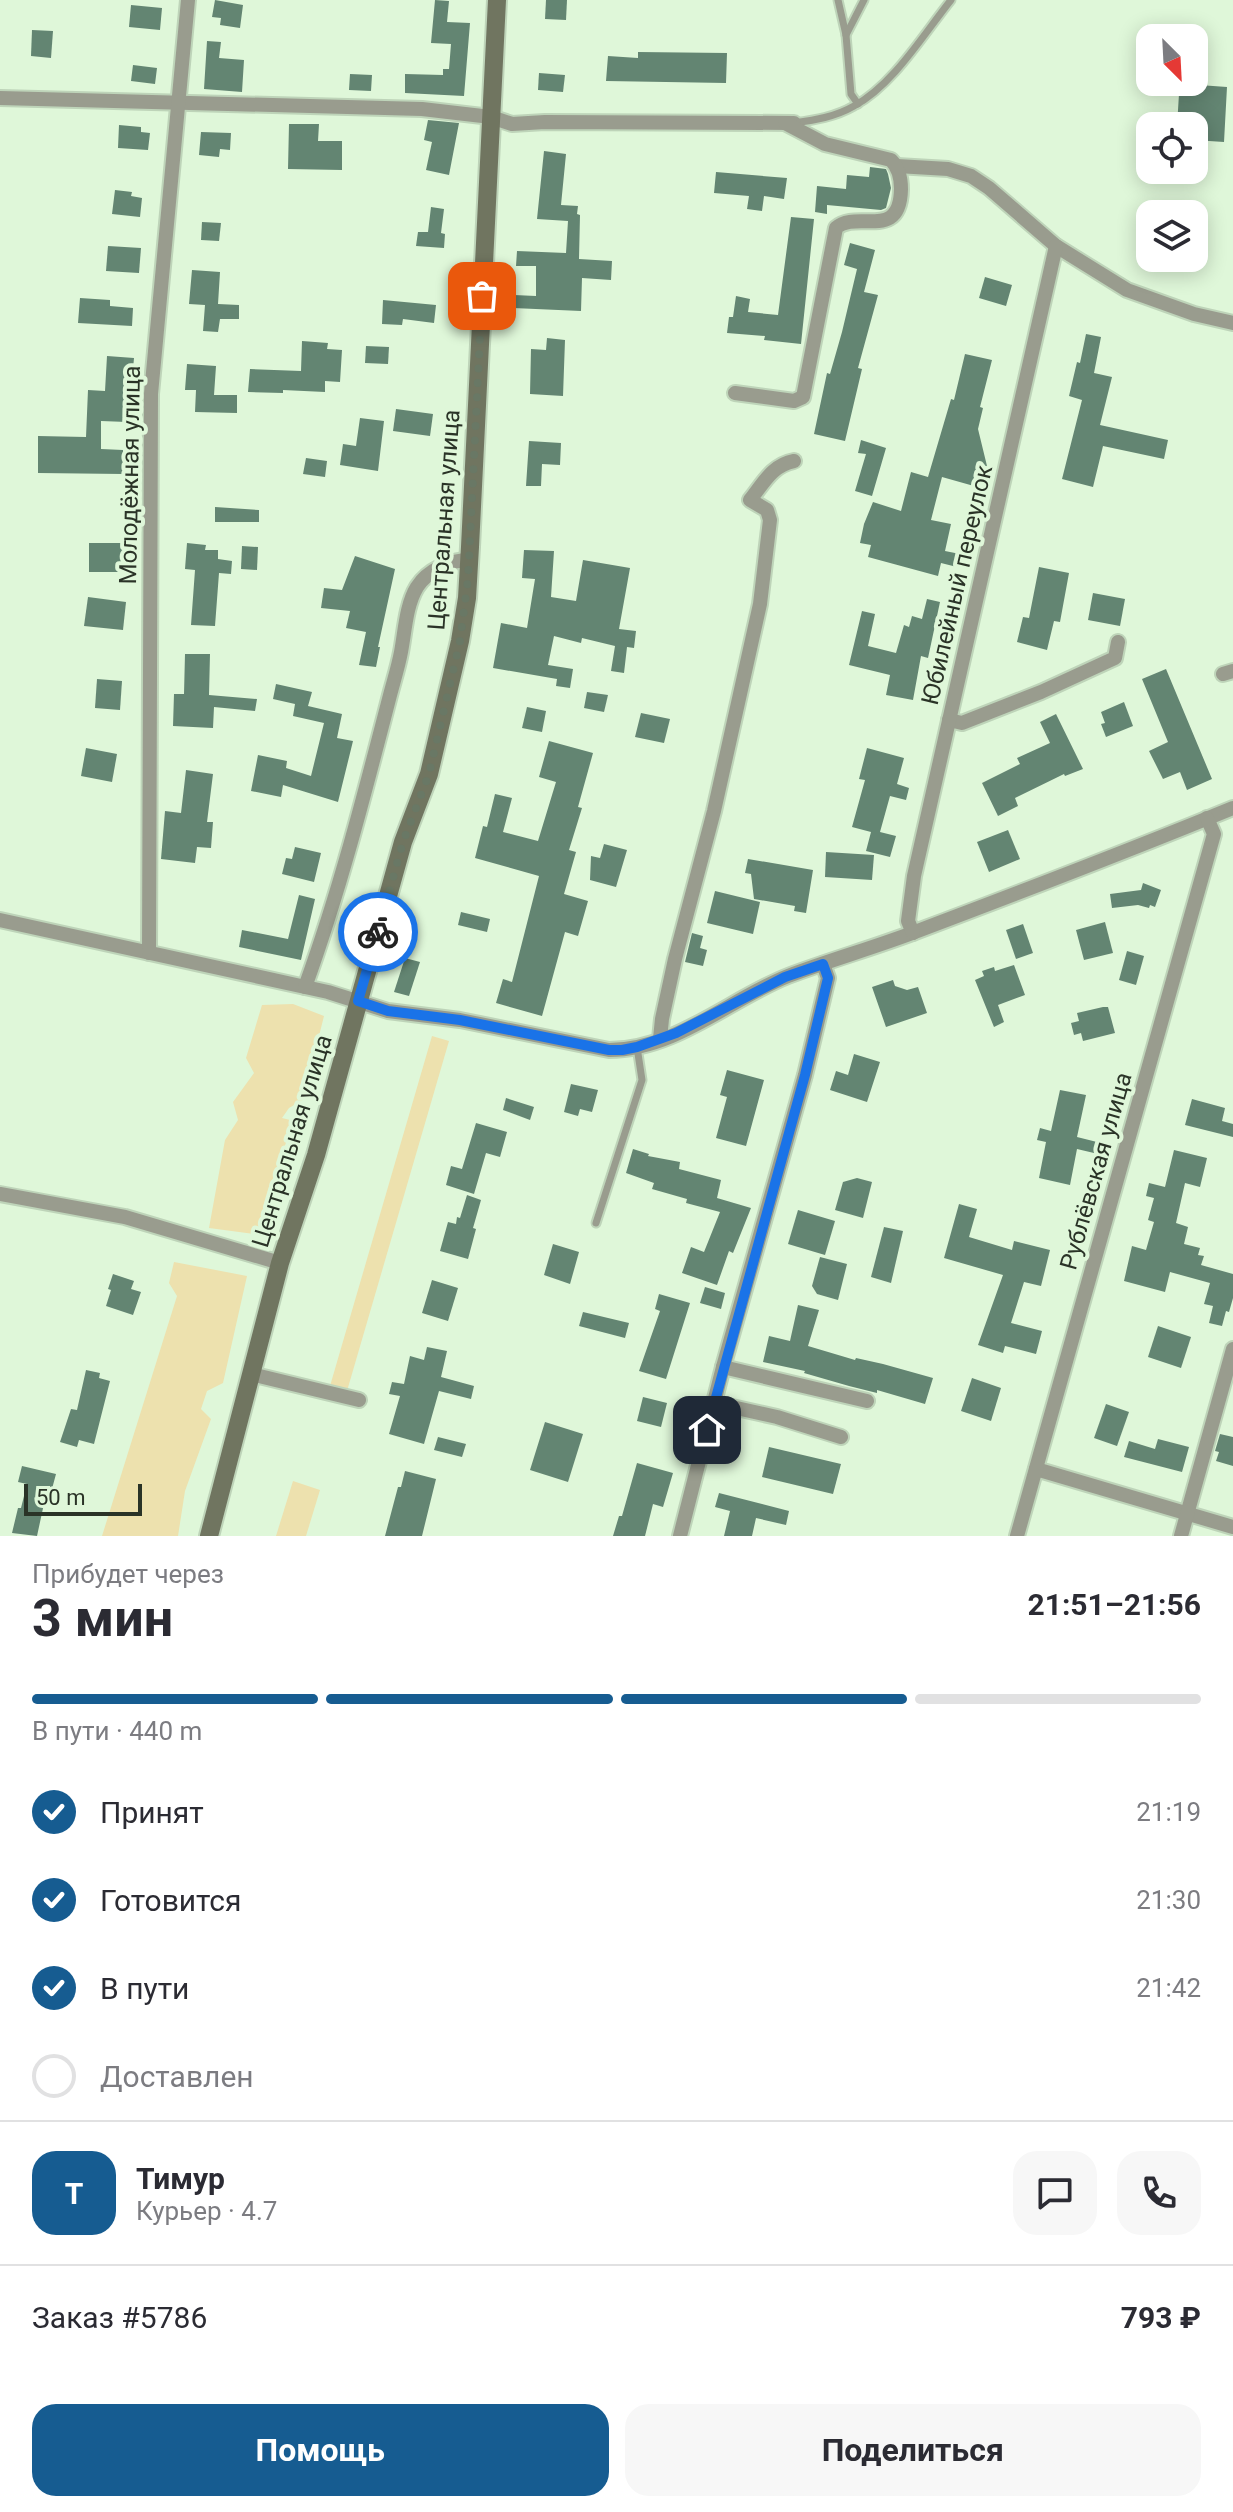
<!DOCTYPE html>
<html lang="ru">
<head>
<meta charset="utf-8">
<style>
	body { margin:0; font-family:Roboto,sans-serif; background:#f7f7f7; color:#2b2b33; height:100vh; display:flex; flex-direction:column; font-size:30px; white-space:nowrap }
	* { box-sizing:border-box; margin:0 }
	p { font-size:26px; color:#7c7c81 }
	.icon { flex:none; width:44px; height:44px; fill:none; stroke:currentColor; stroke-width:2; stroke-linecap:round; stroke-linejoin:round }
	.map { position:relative; height:1536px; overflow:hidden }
	.sheet { display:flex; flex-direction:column; background:#fff; flex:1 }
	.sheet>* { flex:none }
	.needle { width:52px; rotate:156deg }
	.controls { position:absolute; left:1136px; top:24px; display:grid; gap:16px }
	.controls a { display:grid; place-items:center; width:72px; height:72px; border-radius:16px; background:#fff; box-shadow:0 4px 20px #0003; font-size:40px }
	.scale { position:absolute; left:24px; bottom:20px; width:118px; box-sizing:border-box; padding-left:8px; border:4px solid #2a3327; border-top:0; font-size:22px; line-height:28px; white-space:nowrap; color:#2a3327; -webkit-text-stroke:6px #dff7d9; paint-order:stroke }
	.pin { position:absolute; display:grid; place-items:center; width:68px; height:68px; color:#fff; margin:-34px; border-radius:16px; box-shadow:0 4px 12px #0006 }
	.courier { position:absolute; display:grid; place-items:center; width:80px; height:80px; margin:-40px; border:6px solid #1a73e8; border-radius:50%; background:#fff; color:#222; box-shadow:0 2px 10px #0007 }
	.summary em { font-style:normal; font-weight:700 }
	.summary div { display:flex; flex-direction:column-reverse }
	.summary { display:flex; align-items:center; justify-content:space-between; height:136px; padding:0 32px }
	h1 { font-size:52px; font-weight:700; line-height:60px }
	.bar { display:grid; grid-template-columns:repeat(4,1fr); gap:12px 8px; align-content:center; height:96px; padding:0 32px }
	.bar i { height:10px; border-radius:6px; background:#e1e1e2 }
	.bar .selected { background:#165c91 }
	.bar p { grid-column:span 4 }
	.line { display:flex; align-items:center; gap:20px; padding:0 32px; border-top:2px solid #e1e1e2 }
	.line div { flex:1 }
	.round { display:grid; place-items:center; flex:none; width:84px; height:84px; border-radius:24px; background:#f7f7f7 }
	ol { padding:0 32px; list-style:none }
	li { display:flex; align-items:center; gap:24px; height:88px }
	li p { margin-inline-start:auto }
	li .icon { padding:8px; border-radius:50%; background:#165c91; color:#fff; stroke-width:4 }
	li:last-child { color:#7c7c81 }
	li i { width:44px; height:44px; border:4px solid #e1e1e2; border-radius:50% }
	.cta { display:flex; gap:16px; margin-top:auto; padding:16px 32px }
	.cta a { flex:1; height:92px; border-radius:24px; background:#165c91; color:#fff; font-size:32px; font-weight:700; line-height:92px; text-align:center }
	.cta a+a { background:#f7f7f7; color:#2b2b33 }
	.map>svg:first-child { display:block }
</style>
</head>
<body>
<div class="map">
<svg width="1233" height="1536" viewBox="0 0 1233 1536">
	<rect width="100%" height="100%" fill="#dff7d9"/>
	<g fill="#ede1ae">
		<path d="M293,1004l31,12 -21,84 -14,8 -7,10 12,3 -21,57 -12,57 -52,-7 16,-88 13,-20 -5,-18 21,-29 -8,-15 16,-53z"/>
		<path d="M432,1036l17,5 -102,350 -17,-5z"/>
		<path d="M174,1262l73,14 -24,107 -16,8 -6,18 10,10 -26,72 -7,45h-76l75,-240 -8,-13z"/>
		<path d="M293,1481l27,9 -14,46h-30z"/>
	</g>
	<g fill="#638572">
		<path d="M215,0l28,5 -3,23 -20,-3 1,-7 -9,-1z"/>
		<path d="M435,0l14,1 -2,21 23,1 -6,73 -59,-3v-19l38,1v-6h6l2,-25 -20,-1z"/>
		<path d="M546,0h21l-1,20 -21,-1z"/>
		<path d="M131,5l31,3 -2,22 -31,-3z"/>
		<path d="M32,30l21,1 -2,27 -20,-2z"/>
		<path d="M207,41l14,1 -2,16 25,2 -2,32 -38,-3z"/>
		<path d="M638,52l89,1 -1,30 -120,-2 2,-25 30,2z"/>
		<path d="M133,65l24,3 -2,16 -24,-3z"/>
		<path d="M539,73l26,2 -2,17 -25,-2z"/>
		<path d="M350,74l22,1 -1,16 -22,-1z"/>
		<path d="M1199,85l28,2 -3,55 -30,-2v-14h-17l2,-32 19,1z"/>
		<path d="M428,120l31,3 -10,52 -23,-5 6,-28 -8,-2z"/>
		<path d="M289,124h30l-1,17h24v29l-54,-1z"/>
		<path d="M119,125l22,2v5l9,1 -2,17 -30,-2z"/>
		<path d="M201,132l30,1 -1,17 -10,-1 -1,8 -20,-2z"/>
		<path d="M544,151l22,3 -5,51 17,1 -1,8 3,1 -1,44 33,2 -1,19 -29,-2 -1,33 -68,-3 1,-13 22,1v-30h-20l1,-15 49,2 2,-32 -31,-2z"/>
		<path d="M870,167l16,2 2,5 3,14 -5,20 -5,2 -54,-5v9l-12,-2 2,-26 29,3 1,-14 22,2z"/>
		<path d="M716,172l71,6 -3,21 -20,-3 -2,15 -15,-2 2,-13 -35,-3z"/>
		<path d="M115,190l17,2 -1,4 11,2 -2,19 -28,-3z"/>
		<path d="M431,207l13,2 -3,24 4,1 -1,14 -28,-2 2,-14h10z"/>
		<path d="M791,217l23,2 -13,125 -37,-4 1,-4 -38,-3 2,-16h4l3,-21 14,3 -2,13 30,3z"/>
		<path d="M202,222l19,1 -2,18 -18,-1z"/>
		<path d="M850,243l25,7 -11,42 14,3 -20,73 4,1 -17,72 -31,-7 13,-61 3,1 12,-42 15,-63 -13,-4z"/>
		<path d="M108,246l33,2 -2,25 -33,-2z"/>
		<path d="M192,270l28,2 -2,32 21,1v14h-19l-2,13 -15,-1 2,-26 -16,-1z"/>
		<path d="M985,277l27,8 -6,21 -27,-8z"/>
		<path d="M80,298l30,2v6l23,2 -1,18 -54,-3z"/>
		<path d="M383,300l53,5 -2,18 -31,-4 -1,6 -20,-1z"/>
		<path d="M1086,334l15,3 -7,36 18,4 -12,48 68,15 -4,19 -61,-13 -10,41 -31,-8 20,-79 -13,-4 8,-34 3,1z"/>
		<path d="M547,338l18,2 -2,56 -33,-2 1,-45 15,1z"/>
		<path d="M302,341l26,2 -1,6 15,1 -2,32 -15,-1v11l-42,-2v3l-35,-1 2,-23 51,2z"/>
		<path d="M366,346l23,1 -1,17 -23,-1z"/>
		<path d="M965,354l27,6 -12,47 3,1 -5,21 9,37 -6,22 -39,-11 -11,43 20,4 -6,27 15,3 -3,13 -16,-4 -3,13 -70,-19 3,-12 -11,-2 4,-19 9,-22 28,9 10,-39 17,5 23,-78 3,1z"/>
		<path d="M107,356l27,2 -2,22 -3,-1 -2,43 -26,-1v28l22,1v24l-85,-1v-37l48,1 2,-47 17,1z"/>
		<path d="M187,364l29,2 -2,29h23v18l-42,-1 1,-22h-11z"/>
		<path d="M396,409l37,5 -3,22 -37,-5z"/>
		<path d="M360,418l24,3 -6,50 -38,-6 3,-21 13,2z"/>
		<path d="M861,440l25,8 -14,48 -17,-5 11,-37 -8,-1z"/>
		<path d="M529,441l32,2 -1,22 -18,-1 -1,22h-15z"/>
		<path d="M306,458l21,3 -2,16 -22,-3z"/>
		<path d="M215,507l44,3v12h-44z"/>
		<rect x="89" y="543" width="38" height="29"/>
		<path d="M187,543l19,2 -1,5h13v9l14,2 -1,13 -12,-1 -4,53 -24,-1 4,-55 -10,-1z"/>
		<path d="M242,546l16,1 -1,23 -16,-1z"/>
		<path d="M524,550l30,1 -3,46 25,4 7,-41 47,8 -11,61 17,2 -2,17 -7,-1 -3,26 -13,-2 4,-25 -33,-8 -1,5 -27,-7 -6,29 25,4 -3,19 -14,-2 1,-7 -64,-11 8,-45 26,5 8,-49 -13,-1z"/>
		<path d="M355,556l40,13 -17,78h2l-4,20 -17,-2 7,-33 -20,-4 4,-17 -29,-3 3,-20 18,2z"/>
		<path d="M1039,567l30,6 -9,49 -6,-1 -7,29 -30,-8 6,-25 6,1z"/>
		<path d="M1093,593l32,6 -5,27 -32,-6z"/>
		<path d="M88,597l38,5 -3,28 -39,-4z"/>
		<path d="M927,599l13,3 -12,56 -7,-2 -8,44 -27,-5 4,-20 -41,-10 13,-54 13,3 -7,32 28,7 8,-28 5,2 3,-11 10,3z"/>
		<path d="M185,654h25l-1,41 48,4 -2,12 -41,-4 -1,21 -40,-2 1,-32h10z"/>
		<path d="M1166,669l46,110 -25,11 -7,-18 -17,7 -14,-28 19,-9 -26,-63z"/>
		<path d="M97,679l25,2 -2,29 -25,-2z"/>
		<path d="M276,684l36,8 -4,14 34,8 -5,24 16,3 -15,61 -55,-17 -2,12 -30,-6 7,-36 29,6 -1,7 25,8 13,-53 -31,-7 2,-12 -22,-5z"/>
		<path d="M587,692l21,3 -4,17 -20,-4z"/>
		<path d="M1124,702l9,24 -27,11 -5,-13 4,-1 -4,-11z"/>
		<path d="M527,707l19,4 -4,21 -20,-4z"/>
		<path d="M641,713l29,6 -6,24 -29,-6z"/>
		<path d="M1056,714l27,55 -18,7 -1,-2 -49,24 3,8 -20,10 -16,-33 38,-19 -3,-6 33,-15 -10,-21z"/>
		<path d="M549,741l44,12 -15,54 4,1 -13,42 7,2 -12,42 24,7 -10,35 -13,-4 -23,84 -46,-13 7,-24 9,3 27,-106 -64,-18 8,-32 4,1 8,-33 17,4 -9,34 35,9 18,-59 -17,-5z"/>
		<path d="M86,748l31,6 -5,28 -31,-6z"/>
		<path d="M867,748l37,10 -7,26 12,4 -3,12 -16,-4 -10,36 16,4 -6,21 -24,-6 5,-19 -19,-5 13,-47 -6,-1z"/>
		<path d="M186,770l27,4 -6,48h6l-2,26 -14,-1 -2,16 -34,-4 4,-48 16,2z"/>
		<path d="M1008,830l12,29 -31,13 -12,-30z"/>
		<path d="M604,844l23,6 -11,37 -26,-7 1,-24 9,2z"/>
		<path d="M295,847l26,6 -7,29 -32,-8 4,-16 6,1z"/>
		<path d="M826,852l48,3 -2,25 -47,-3z"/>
		<path d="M748,859l65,11 -7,43 -12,-2 1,-5 -41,-7 -3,-25 -6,-1z"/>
		<path d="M1143,883l18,7 -6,17 -5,-2 -1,3 -11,-3 -26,3 -2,-14 31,-4z"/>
		<path d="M715,891l45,11 -7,32 -46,-11z"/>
		<path d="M299,895l16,4 -14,61 -62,-13 3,-17 46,9z"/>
		<path d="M461,912l29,7 -3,13 -29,-7z"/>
		<path d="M1105,922l8,31 -29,7 -8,-30z"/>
		<path d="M1023,924l10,29 -17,6 -10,-29z"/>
		<path d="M692,933l11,3 -3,12 7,2 -4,16 -18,-4z"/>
		<path d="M1127,951l17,5 -8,29 -17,-5z"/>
		<path d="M405,958l15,4 -11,34 -15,-4z"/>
		<path d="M1014,965l11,30 -27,10 6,17 -10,5 -19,-47 9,-4 -2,-5 12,-4 1,4z"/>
		<path d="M893,980l2,6 12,4 11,-3 9,26 -41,14 -14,-40z"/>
		<path d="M1103,1007h5l7,26 -32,8 -2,-8 -7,2 -3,-12 8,-2 -2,-8z"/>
		<path d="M854,1054l26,8 -13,40 -37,-12 6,-19 12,4z"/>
		<path d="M727,1070l37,10 -18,66 -30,-8 11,-41 -7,-2z"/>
		<path d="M571,1084l27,6 -6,22 -12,-3 -2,7 -14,-4z"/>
		<path d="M1060,1090l26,5 -9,42 20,5 -3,11 -17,-4 -7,36 -31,-7 7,-36 -9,-2 3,-12 11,3z"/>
		<path d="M506,1098l28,9 -4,13 -27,-10z"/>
		<path d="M1192,1099l33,9 -3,13 11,3v13l-48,-12z"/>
		<path d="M476,1123l31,9 -7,25 -14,-4 -12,41 -28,-9 5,-19 11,3z"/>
		<path d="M633,1149l16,5 -1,2 32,6 -1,7 42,11 -4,18 34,10 -18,45 -4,-2 -12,34 -35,-12 9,-26 13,5 16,-40 -34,-9 1,-4 -35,-10 2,-6 -28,-10z"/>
		<path d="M1174,1150l33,8 -7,29 -15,-4 -9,40 12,4 -4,17 16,4 -2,7 6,1 -3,9 32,9v24l-4,14 -3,-1 -4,15 -13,-3 4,-17 -9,-2 6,-21 -40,-11 -5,20 -41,-11 8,-35 14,4 8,-28 -6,-2 6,-22 -8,-2 3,-13 16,4z"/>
		<path d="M857,1178l15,4 -9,36 -28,-8 8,-28z"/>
		<path d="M467,1195l14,5 -8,28 3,1 -8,30 -28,-8 8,-29 8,2 1,-7 3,1z"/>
		<path d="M959,1204l18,5 -8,28 43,13 2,-9 36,9 -9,36 -17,-4 -13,41 31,8 -6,23 -31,-8 -2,7 -25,-8 25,-70 -59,-17z"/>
		<path d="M798,1210l37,11 -10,34 -37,-11z"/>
		<path d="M884,1227l19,4 -12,52 -20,-6z"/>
		<path d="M553,1244l26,8 -9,32 -26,-9z"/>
		<path d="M820,1257l27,7 -9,36 -21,-6 -5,-8z"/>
		<path d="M113,1274l21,7 -3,8 10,3 -8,23 -27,-9 5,-16 -3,-1z"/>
		<path d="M432,1280l26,8 -10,33 -26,-8z"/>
		<path d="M705,1287l20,6 -4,16 -21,-6z"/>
		<path d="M659,1294l31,9 -24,76 -27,-8 21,-60 -5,-2z"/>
		<path d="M798,1305l21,5 -11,36 47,14 1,-2 27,6 50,14 -8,26 -48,-14v3l-28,-7 -45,-13 1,-2 -42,-9 6,-26 21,5z"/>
		<path d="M583,1312l46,11 -4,15 -46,-12z"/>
		<path d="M1158,1326l33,11 -10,31 -33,-11z"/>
		<path d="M427,1347l20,4 -6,26 33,9 -3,13 -32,-8 -15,53 -35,-10 11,-38 -11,-2 3,-12 12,2 6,-28 14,4z"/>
		<path d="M86,1370l14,3 -1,5 11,3 -16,63 -15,-4 -2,7 -17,-5 11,-33 6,1z"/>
		<path d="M972,1378l29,10 -10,33 -30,-10z"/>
		<path d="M643,1397l24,6 -6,24 -24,-6z"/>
		<path d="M1106,1404l23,8 -12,34 -23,-8z"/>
		<path d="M545,1422l38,12 -15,48 -38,-12z"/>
		<path d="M1220,1434l13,3v29l-17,-5 3,-9 -4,-1z"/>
		<path d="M438,1437l28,7 -4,13 -28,-7z"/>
		<path d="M1158,1439l31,8 -7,25 -58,-15 5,-16 26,8z"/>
		<path d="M769,1447l72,17 -8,30 -71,-17z"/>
		<path d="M637,1463l36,10 -10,34 -10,-3 -8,32h-32l6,-20h3z"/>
		<path d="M22,1466l34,8 -7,26 -4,-1 -8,37 -25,-3 6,-25h3l6,-24 -9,-2z"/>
		<path d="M405,1471l31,8 -14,57h-37l13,-49h3z"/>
		<path d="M719,1493l70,18 -3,14 -30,-7 -4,18h-28l6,-25 -15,-4z"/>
	</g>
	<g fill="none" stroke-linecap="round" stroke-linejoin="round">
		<g stroke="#bed4b9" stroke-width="11">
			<g id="lane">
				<path d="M838,0l8,35 5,59 7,10"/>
				<path d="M846,35l18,-35"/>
				<path d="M794,123c21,-3 41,-6 60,-17 39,-21 69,-71 97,-106"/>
				<path d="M596,1223l46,-143 -5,-33"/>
			</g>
		</g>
		<g stroke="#bed4b9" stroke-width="18">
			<g id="street">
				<path d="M0,98l422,11 69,8 21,7 33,-2 249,1"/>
				<path d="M897,166l51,3 23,7 18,12 67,58 71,44 67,24 39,9"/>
				<path d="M735,393l59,8 9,-4 33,-169c21,-19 64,14 65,-39 0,-11 -2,-21 -10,-29l-66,-16 -40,-21"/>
				<path d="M1223,674l10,-3"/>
				<path d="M949,720l13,3 79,-31 74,-34 3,-16"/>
				<path d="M0,920l328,72 60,19 72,9 149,30c66,0 121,-51 179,-74 42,-16 85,-28 127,-44 106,-40 213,-81 318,-124"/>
				<path d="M913,933l-5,-12 6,-45 142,-630"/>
				<path d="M149,953l2,-559 37,-394"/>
				<path d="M305,987c34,-94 59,-191 84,-288 4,-16 9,-31 12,-47 4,-21 5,-47 16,-65 11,-17 33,-27 52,-27"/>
				<path d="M660,1039l2,-20 13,-60 39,-148 46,-207 10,-84 -3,-10 -17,-10c13,-16 22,-35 44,-39"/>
				<path d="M0,1194l125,23 155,46"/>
				<path d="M723,1367l144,34"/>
				<path d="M251,1374l108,26"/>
				<path d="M714,1403l63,14 64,20"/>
				<path d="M1036,1469l197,58"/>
				<path d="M680,1536l43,-169 82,-292 23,-97 -5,-14"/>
				<path d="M1017,1536l197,-702 -7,-16"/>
				<path d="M1181,1536l52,-187"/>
			</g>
		</g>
		<g stroke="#bed4b9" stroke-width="22">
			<path id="secondary" d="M209,1536l71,-273 36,-108 87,-313 26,-68 31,-133 7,-43 3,-51 27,-547"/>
		</g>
		<use href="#lane" stroke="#999c8e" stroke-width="7"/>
		<use href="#street" stroke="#999c8e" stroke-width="14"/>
		<use href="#secondary" stroke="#707560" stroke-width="18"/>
	</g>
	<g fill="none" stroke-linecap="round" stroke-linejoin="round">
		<path stroke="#697865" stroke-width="8" stroke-dasharray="0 14.4" d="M378,932l25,-90 26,-68 31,-133 8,-62 14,-283"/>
		<path stroke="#1a73e8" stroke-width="10" d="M378,932l-20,69 30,10 72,9 149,30h13l15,-3 39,-14 109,-56 38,-13 5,14 -23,97 -98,355"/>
	</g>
	<g text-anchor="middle" stroke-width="8" stroke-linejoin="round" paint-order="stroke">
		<g font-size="24" fill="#2a3327" stroke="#dff7d9">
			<text transform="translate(130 475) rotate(-89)" y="8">Молодёжная улица</text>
			<text transform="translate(444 520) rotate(-86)" y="8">Центральная улица</text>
			<text transform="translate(957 585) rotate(-77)" y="8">Юбилейный переулок</text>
			<text transform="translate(292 1141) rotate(-73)" y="8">Центральная улица</text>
			<text transform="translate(1096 1171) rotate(-74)" y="8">Рублёвская улица</text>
		</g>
	</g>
</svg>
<div class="controls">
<a><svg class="needle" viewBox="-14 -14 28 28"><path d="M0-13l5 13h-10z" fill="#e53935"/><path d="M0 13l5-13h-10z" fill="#7c7c81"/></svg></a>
<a><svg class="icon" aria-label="locate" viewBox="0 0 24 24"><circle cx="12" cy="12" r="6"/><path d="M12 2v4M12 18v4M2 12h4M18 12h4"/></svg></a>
<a><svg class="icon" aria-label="layers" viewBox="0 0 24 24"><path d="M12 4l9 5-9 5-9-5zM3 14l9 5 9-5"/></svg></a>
</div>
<div class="scale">50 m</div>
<div class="pin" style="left:482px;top:296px;background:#ea580c"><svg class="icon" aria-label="bag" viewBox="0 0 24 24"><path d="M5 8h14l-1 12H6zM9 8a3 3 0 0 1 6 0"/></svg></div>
<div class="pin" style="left:707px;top:1430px;background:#1f2937"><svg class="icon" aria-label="home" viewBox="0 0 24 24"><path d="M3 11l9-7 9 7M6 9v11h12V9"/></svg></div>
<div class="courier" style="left:378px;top:932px"><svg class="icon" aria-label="bike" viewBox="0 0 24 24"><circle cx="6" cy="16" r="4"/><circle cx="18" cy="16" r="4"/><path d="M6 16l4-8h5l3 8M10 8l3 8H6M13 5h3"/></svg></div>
</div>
<section class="sheet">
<div class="summary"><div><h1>3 мин</h1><p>Прибудет через</p></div><em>21:51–21:56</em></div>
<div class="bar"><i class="selected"></i><i class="selected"></i><i class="selected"></i><i></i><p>В пути · 440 m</p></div>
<ol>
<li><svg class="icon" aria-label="check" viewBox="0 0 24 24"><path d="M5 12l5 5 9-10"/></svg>Принят<p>21:19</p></li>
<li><svg class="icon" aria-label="check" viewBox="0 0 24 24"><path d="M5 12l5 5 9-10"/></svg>Готовится<p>21:30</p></li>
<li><svg class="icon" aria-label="check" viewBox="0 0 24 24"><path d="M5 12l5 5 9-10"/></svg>В пути<p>21:42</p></li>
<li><i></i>Доставлен</li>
</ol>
<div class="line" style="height:144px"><b class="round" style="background:#165c91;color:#fff">Т</b><div><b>Тимур</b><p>Курьер · 4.7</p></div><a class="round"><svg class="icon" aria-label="chat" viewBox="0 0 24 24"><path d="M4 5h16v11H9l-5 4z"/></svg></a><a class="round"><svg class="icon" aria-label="phone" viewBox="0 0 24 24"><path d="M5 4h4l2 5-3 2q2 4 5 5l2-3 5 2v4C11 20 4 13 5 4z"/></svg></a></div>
<div class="line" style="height:104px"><div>Заказ #5786</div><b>793 ₽</b></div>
<div class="cta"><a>Помощь</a><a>Поделиться</a></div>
</section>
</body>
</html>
